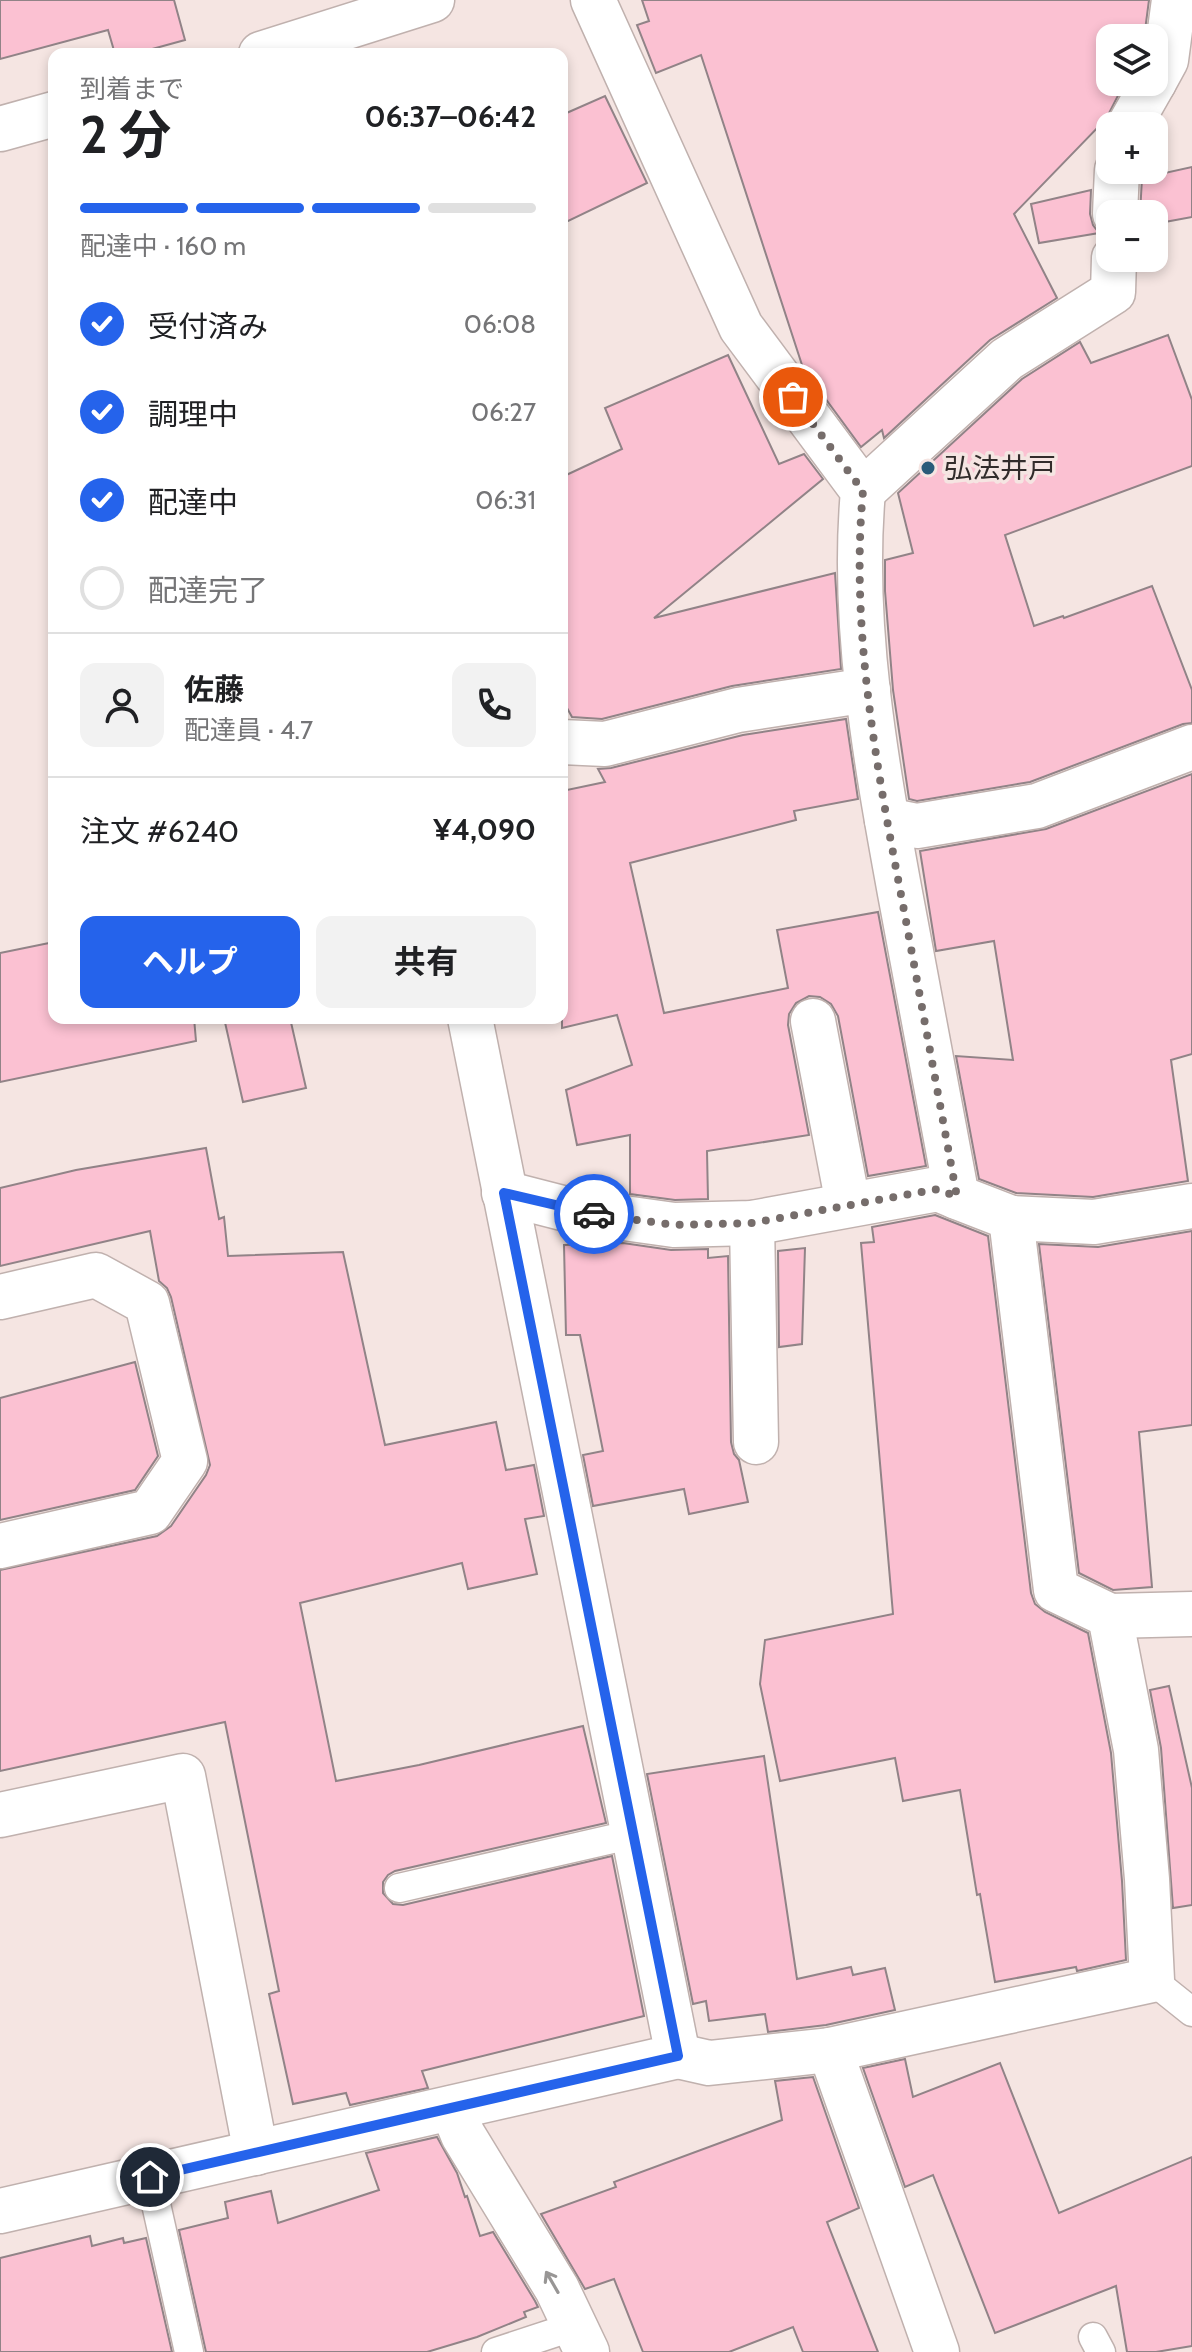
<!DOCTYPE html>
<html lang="ja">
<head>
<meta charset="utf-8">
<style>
	body { margin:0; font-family:Cabin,"Noto Sans JP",sans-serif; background:#f2f2f2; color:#202124; height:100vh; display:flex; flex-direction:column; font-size:30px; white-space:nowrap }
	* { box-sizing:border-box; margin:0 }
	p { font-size:26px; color:#757577 }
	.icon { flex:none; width:44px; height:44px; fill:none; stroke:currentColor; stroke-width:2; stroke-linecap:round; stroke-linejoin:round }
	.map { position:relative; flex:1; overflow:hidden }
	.drawer { position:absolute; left:48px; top:48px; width:520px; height:976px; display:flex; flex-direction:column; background:#fff; border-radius:16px; box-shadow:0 4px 12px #0003 }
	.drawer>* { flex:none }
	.tools { position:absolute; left:1096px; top:24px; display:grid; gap:16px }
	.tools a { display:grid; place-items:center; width:72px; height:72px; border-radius:16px; background:#fff; box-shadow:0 4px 12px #0003; font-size:40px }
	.pin { position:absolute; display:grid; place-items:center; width:68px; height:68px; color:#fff; margin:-34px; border:4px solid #fff; border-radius:50%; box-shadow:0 2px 8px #0007 }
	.courier { position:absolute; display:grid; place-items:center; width:80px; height:80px; margin:-40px; border:6px solid #2563eb; border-radius:50%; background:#fff; color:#222; box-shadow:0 2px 10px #0007 }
	.headline em { font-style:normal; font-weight:700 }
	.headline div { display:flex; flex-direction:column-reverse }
	.headline { display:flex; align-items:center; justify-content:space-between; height:136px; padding:0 32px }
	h1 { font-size:52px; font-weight:700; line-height:60px }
	.bar { display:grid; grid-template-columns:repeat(4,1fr); gap:12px 8px; align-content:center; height:96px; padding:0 32px }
	.bar i { height:10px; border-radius:6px; background:#e0e0e0 }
	.bar .current { background:#2563eb }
	.bar p { grid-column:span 4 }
	.line { display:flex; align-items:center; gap:20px; padding:0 32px; border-top:2px solid #e0e0e0 }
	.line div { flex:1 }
	.round { display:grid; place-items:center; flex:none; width:84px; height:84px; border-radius:16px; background:#f2f2f2 }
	ol { padding:0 32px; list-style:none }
	li { display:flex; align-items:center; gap:24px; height:88px }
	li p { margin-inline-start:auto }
	li .icon { padding:8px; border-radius:50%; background:#2563eb; color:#fff; stroke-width:4 }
	li:last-child { color:#757577 }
	li i { width:44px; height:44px; border:4px solid #e0e0e0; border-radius:50% }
	.action { display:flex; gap:16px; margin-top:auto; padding:16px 32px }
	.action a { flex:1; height:92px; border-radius:16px; background:#2563eb; color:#fff; font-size:32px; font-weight:700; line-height:92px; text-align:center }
	.action a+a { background:#f2f2f2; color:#202124 }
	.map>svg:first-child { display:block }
</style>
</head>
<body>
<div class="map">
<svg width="1192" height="2352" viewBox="0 0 1192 2352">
	<rect width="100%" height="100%" fill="#f5e5e2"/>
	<g fill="#fbc1d2" stroke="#918387" stroke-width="2">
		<path d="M0,0h174l11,40 -51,14h-19l-7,-24 -108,29z"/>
		<path d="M642,0h507l-5,38h-34v44h15l-19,37 -92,95 43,84 -67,42 -106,98 -2,-8 -21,17 -58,-79 -102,-313 -45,18 -19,-48 12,-4z"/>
		<path d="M605,96l42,87 -85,41v-109z"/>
		<path d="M1192,167v50l-38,7v-10h-14l2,-36z"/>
		<path d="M1091,190l-1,24 3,11 6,8 -60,10 -8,-39z"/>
		<path d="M1168,335l24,65v66l-187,69 29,91 29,-10 1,2 88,-32 40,104v33l-9,1 -153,58 -113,19 -8,-2 -16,-109 -8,-99v-31l28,-7 -15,-60 124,-114 58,-37 11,21z"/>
		<path d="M728,355l51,109 25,-10 19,25 -169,139 181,-45 6,96 -109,17 -130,33 -30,-2 -10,-18v-222l60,-28 -17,-41z"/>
		<path d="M846,719l12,80 -64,12 2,9 -166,43 34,150 124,-25 -11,-58 101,-18 48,254 -58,10 -30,-160 -7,-12 -11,-7 -11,-1 -13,7 -7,11 -1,11 21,110 -102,16 1,48 -33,1 -45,-6v-59l-53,10 -11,-55 66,-25 -15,-50 -55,13v-237l43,-9 -7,-13 13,-1 132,-33z"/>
		<path d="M1192,774v280l-21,6 17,121 -95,16 -77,-4 -37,-14 -23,-123 57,4 -19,-119 -58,10 -16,-100 126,-22z"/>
		<path d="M54,942v76h140l2,23 -196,41v-129z"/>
		<path d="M224,1018h66l16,70 -63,14z"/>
		<path d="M206,1148l13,71 5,-2 4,39 115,-4 42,193 111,-23 10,48 28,-5 10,51 -19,3 12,55 -69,15 -6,-26 -162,40 36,178 83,-16 164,-39 23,97 -211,48 -7,4 -5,7v11l10,11 10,1 209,-49 32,160 -222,55 6,17 -78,17 -4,-12 -53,11 -24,-110 10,-3 -54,-269 -225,49v-201l157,-34 14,-10 35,-51 4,-10 -39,-168 -4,-9 -8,-7 -9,-50 -150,35v-78l76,-18z"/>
		<path d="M935,1215l53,21 43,357 4,11 10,8 43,21 23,120 11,128 4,79 -49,11 -1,-4 -81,15 -15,-88 -3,1 -17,-105 -57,11 -8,-43 -115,23 -20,-97 5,-44 128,-26 -32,-371 13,-1 -2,-15z"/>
		<path d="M1192,1231v194l-53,7 13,155 -39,3 -34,-17 -40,-329 59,3z"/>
		<path d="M623,1243l48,7 37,-1v9l20,-2 3,186 3,12 5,6 9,42 -59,12 -5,-25 -91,17 -10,-51 20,-4 -23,-116h-14l-2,-90z"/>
		<path d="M805,1248l-3,96 -23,3 -1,-96z"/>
		<path d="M135,1362l23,94 -23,34 -135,30v-122z"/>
		<path d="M1169,1686l23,102v117l-19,3 -12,-160 -11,-58z"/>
		<path d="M764,1756l33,223 54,-12 2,8 32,-7 10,42 -69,15 -58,7 -3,-18 -56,7 -3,-20 -13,3 -46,-230z"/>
		<path d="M905,2059l8,38 87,-34 59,150 133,-56v189l-36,6h-29l-11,-66 -121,47 -62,-158 -28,12 -42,-119z"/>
		<path d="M813,2077l46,131 -32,14 51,130h-75l-10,-25 -64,25h-86l-29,-73 -29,10 -44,-75 75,-27 -2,-5 168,-62 -7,-39z"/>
		<path d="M437,2137l20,36 8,24 2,-1 13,40 13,-4 42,69 3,6 -14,5 2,5 -49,20 -50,15h-221l-27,-122 49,-12 -3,-16 46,-11 7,32 101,-33 -13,-37z"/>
		<path d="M90,2236l2,10 31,-8 1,5 22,-5 26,114h-172v-94z"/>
	</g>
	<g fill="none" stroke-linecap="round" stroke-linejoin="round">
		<g stroke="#c0b1ae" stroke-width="31">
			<g id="lane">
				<path d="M399,1888l235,-54"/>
				<path d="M1152,1980l40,32"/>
				<path d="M150,2177l39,175"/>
				<path d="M1093,2337l8,15"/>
				<path d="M496,2352l79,-26"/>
			</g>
		</g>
		<g stroke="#c0b1ae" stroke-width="47">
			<g id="street">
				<path d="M593,0l148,327 122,164c-12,134 13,271 37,402 19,101 38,203 57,304l54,21 45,372 54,26 26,134 11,129 5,101 -322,70 -121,13 -31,-7"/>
				<path d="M261,54l171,-54"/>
				<path d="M1154,82l12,-22 8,-60"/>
				<path d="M1129,126l25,-44"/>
				<path d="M0,129l54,-15"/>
				<path d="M1115,214l2,-44"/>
				<path d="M863,491l144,-132 106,-67 1,-34"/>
				<path d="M562,742l43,2 133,-34 130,-20"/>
				<path d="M887,820l30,6 120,-20 155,-59"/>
				<path d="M813,1021l35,183"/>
				<path d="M504,1193l70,18 100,14 78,-2 186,-34 19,8"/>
				<path d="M1011,1218l83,4 98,-16"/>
				<path d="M752,1223l4,219"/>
				<path d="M0,1297l96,-22 51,28 38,158 -35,51 -150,34"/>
				<path d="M1110,1616l82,-2"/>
				<path d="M0,1815l183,-39 73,377"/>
				<path d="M830,2050l107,302"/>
				<path d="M452,2108l11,27 94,154 30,63"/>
				<path d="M0,2211l678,-155 -208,-1038"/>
			</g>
		</g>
		<use href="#lane" stroke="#fff" stroke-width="28"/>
		<use href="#street" stroke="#fff" stroke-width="44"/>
	</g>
	<defs><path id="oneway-shaft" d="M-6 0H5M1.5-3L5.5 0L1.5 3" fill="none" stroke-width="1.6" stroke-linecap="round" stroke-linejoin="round" transform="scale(2)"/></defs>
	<use stroke="#989695" href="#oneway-shaft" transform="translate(552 2282) rotate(-120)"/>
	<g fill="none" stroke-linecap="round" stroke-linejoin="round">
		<path stroke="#766d6b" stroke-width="8" stroke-dasharray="0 14.4" d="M594,1214l80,11 78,-2 186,-34 19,8c-18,-98 -36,-195 -54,-292 -26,-135 -53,-276 -40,-414l-70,-94"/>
		<path stroke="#2563eb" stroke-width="10" d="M150,2177l528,-121 -174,-863 90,21"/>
	</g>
	<circle fill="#2a5b79" stroke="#f5e5e2" stroke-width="3" cx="928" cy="468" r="8"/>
	<g text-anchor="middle" stroke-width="7" stroke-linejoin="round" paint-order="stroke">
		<g font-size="28" fill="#322c2b" stroke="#f5e5e2" text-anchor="start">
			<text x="944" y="478">弘法井戸</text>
		</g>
	</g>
</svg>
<div class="tools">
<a><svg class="icon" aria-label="layers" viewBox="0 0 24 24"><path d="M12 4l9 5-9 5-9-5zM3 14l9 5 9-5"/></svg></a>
<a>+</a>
<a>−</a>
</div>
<div class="pin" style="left:793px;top:397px;background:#ea580c"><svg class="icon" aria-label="bag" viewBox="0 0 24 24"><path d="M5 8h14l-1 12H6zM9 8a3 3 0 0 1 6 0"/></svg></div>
<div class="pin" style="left:150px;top:2177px;background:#1f2937"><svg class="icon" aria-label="home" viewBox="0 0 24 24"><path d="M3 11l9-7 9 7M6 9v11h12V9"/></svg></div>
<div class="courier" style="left:594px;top:1214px"><svg class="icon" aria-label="car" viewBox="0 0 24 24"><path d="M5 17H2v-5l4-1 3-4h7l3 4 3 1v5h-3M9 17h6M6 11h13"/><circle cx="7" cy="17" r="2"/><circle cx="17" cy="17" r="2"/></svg></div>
<section class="drawer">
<div class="headline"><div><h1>2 分</h1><p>到着まで</p></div><em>06:37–06:42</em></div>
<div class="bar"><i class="current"></i><i class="current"></i><i class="current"></i><i></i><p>配達中 · 160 m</p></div>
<ol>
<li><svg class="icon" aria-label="check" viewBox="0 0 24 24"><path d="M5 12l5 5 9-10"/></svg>受付済み<p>06:08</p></li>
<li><svg class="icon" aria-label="check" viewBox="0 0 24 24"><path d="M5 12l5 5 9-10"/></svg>調理中<p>06:27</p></li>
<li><svg class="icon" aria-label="check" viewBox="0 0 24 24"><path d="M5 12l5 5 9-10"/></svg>配達中<p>06:31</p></li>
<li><i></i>配達完了</li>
</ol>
<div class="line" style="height:144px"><a class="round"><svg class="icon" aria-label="person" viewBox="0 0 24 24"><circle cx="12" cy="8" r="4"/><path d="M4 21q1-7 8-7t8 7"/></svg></a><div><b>佐藤</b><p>配達員 · 4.7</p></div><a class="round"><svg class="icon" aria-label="phone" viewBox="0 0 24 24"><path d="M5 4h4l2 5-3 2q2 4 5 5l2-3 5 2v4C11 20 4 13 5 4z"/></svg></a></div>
<div class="line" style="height:104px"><div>注文 #6240</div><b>¥4,090</b></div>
<div class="action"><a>ヘルプ</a><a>共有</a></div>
</section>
</div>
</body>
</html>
